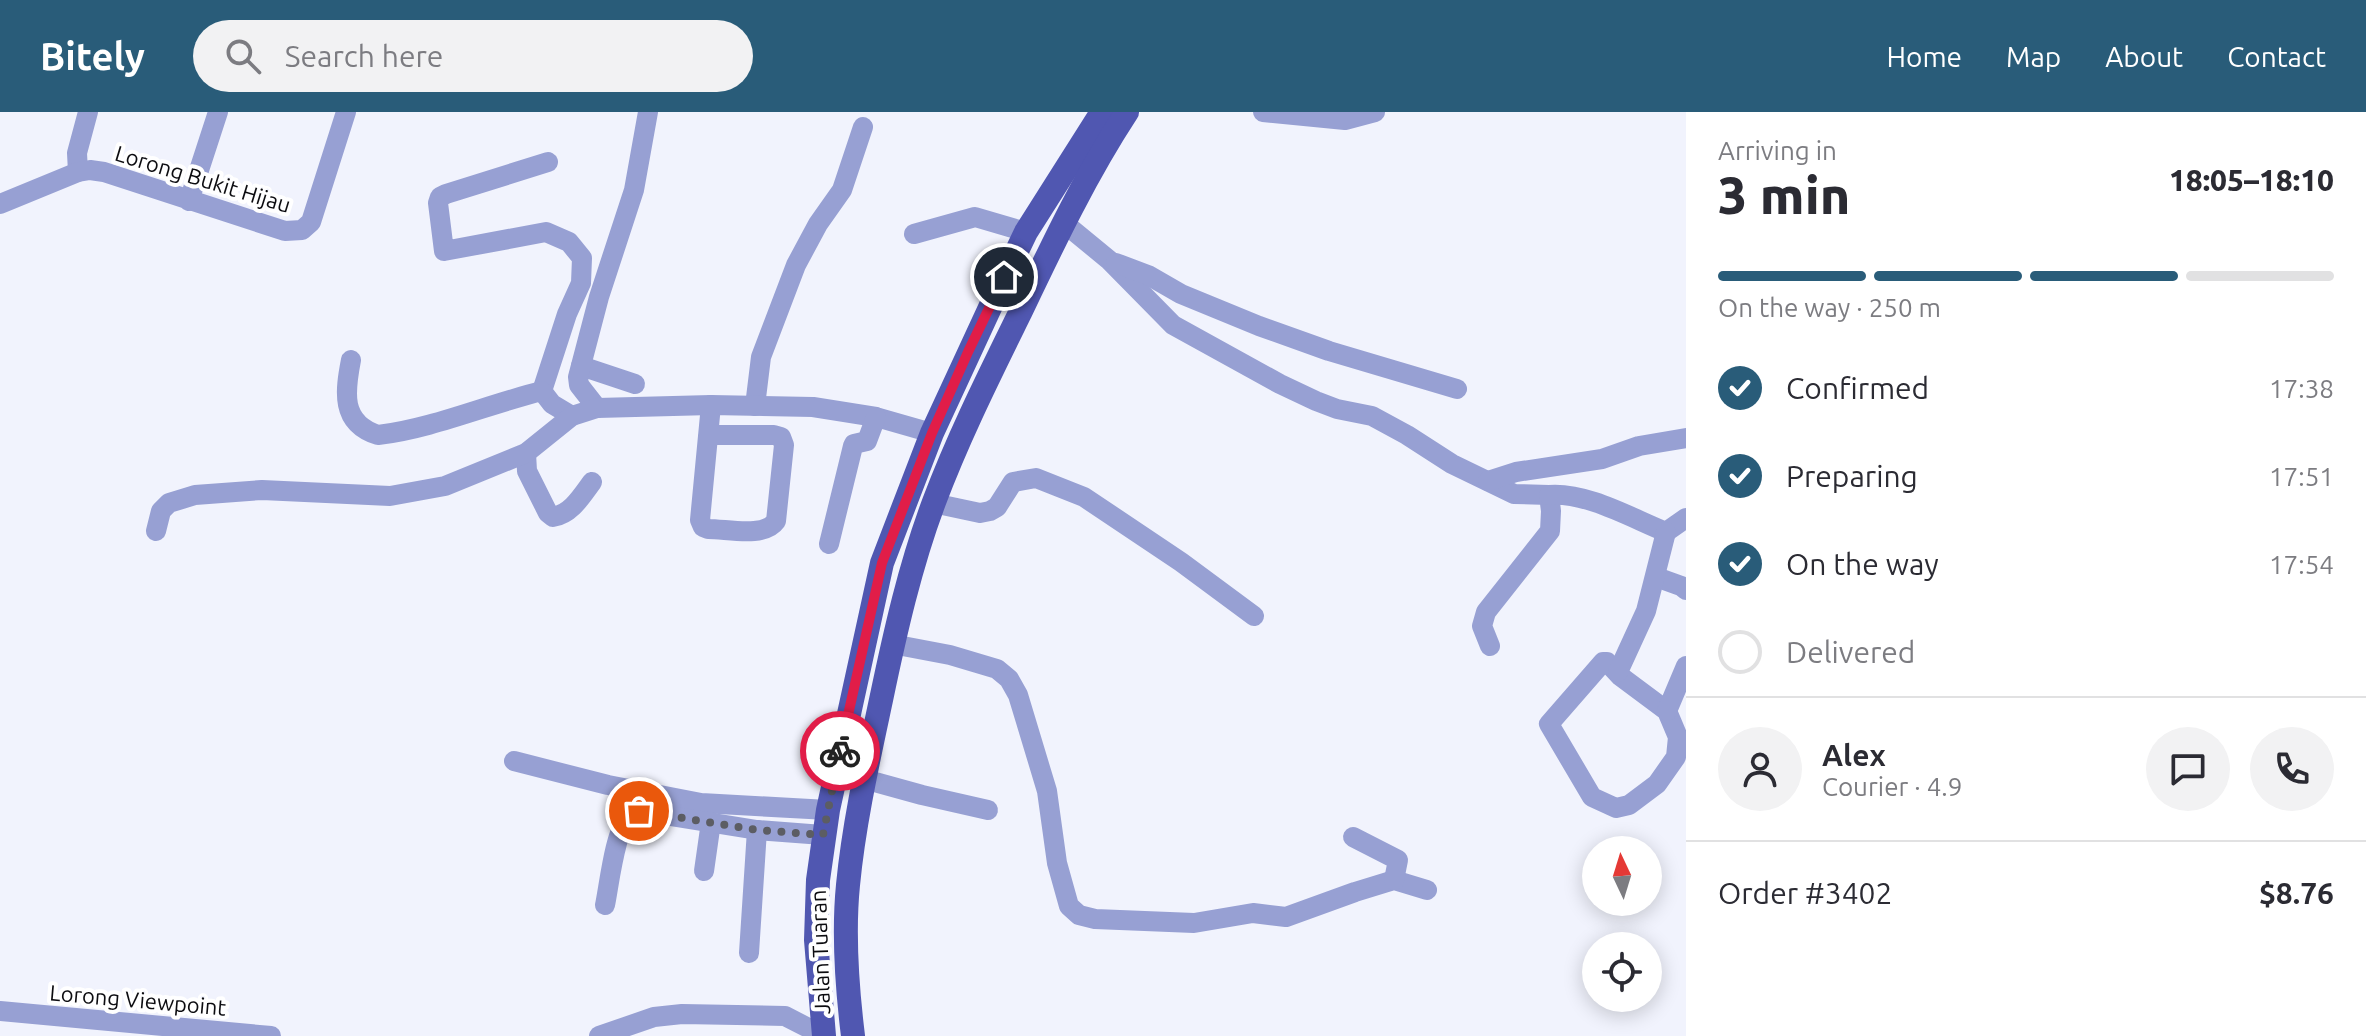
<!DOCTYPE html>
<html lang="en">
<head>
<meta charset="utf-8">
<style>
	body { margin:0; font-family:Ubuntu,sans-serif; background:#f2f2f3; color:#2b2b33; height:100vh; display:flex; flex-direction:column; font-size:30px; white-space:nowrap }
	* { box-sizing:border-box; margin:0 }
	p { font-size:26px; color:#7c7c81 }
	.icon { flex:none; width:44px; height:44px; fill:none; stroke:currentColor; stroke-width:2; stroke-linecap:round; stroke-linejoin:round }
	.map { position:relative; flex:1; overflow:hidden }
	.sheet { display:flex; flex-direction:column; background:#fff; width:680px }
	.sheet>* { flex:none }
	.needle { width:52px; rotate:356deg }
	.buttons { position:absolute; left:1582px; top:724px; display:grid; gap:16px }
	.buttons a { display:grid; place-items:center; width:80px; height:80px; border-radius:50%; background:#fff; box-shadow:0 4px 20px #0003; font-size:40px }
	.pin { position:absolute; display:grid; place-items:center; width:68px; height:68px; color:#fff; margin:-34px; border:4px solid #fff; border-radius:50%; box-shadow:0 2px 8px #0007 }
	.courier { position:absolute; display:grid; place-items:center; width:80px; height:80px; margin:-40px; border:6px solid #e11d48; border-radius:50%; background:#fff; color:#222; box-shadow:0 2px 10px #0007 }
	.summary em { font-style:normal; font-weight:800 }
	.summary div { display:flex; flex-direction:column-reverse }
	.summary { display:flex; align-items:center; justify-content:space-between; height:136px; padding:0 32px }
	h1 { font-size:52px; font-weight:800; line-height:60px }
	.bar { display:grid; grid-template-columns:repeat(4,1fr); gap:12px 8px; align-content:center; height:96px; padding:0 32px }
	.bar i { height:10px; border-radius:6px; background:#e1e1e2 }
	.bar .on { background:#295c79 }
	.bar p { grid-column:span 4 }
	.line { display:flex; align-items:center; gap:20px; padding:0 32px; border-top:2px solid #e1e1e2 }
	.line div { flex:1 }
	.round { display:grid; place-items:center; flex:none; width:84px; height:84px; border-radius:42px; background:#f2f2f3 }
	ol { padding:0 32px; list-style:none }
	li { display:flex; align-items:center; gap:24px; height:88px }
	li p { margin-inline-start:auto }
	li .icon { padding:8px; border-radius:50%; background:#295c79; color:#fff; stroke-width:4 }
	li:last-child { color:#7c7c81 }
	li i { width:44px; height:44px; border:4px solid #e1e1e2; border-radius:50% }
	header { display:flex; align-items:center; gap:48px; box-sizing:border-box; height:112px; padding:0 40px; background:#295c79; color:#fff }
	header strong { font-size:38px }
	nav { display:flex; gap:44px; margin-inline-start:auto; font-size:28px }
	.search { width:560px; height:72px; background:#f2f2f3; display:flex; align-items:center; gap:20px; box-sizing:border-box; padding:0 28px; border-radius:44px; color:#7c7c81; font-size:30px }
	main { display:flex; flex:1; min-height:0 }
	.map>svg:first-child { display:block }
</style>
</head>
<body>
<header>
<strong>Bitely</strong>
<div class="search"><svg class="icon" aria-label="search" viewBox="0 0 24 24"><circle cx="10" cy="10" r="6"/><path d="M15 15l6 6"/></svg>Search here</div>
<nav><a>Home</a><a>Map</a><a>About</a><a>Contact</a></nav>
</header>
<main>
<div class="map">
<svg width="1686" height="924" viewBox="0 0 1686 924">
	<rect width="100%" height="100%" fill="#f1f3fd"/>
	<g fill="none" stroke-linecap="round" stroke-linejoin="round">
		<g stroke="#97a0d3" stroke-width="20">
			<path d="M1263,0l82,8 30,-8"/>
			<path d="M548,50l-102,32 -6,3 -2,6 6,48 102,-19 23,10 13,16 -1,25 -14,31 -25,77 10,13 20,12"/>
			<path d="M78,60l-1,-19 11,-41"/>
			<path d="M189,89l29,-89"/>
			<path d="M0,92l78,-32 12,-2 14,2 181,59 17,-1 9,-8 35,-110"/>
			<path d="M1064,111l45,37 64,65 107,59 36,17 21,8 35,7 35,19 45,29 62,30 35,1 2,16 -1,20 -64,81 -4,14 8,20"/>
			<path d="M914,122l61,-17 51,15"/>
			<path d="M1116,151l32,12 33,19 78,32 70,25 128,38"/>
			<path d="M351,248c-6,31 -11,63 27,75 53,-6 111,-31 164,-44"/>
			<path d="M581,254l54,18"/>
			<path d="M755,294l6,-49 35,-92 22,-41 24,-34 21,-63"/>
			<path d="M597,296l-18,-23 -1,-8 21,-80 35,-107 14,-78"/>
			<path d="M708,323h66l7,2 3,8 -8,76c-12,17 -48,8 -68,8l-5,-2 -3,-7 11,-115"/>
			<path d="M526,341l1,18 21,42 5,4c18,-3 28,-20 39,-35"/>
			<path d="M1488,369l28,-9 86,-13 37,-13 47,-8"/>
			<path d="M1549,383c38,-3 82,23 117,37l20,-14"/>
			<path d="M933,391l47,10 10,-2 7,-4 16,-25 23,-4 48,19 97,65 73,54"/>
			<path d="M156,419l5,-20 8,-8 26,-8 67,-5 128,6 55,-10 81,-33 46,-37 25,-8 114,-3 102,2 63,10 56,16"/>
			<path d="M829,432l24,-98 1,-2 13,-3 9,-24"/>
			<path d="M1656,465l25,9 5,4"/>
			<path d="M892,532l58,11 47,14 12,10 9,16 29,96 10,72 12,43 10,9 16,4 99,4 59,-10 33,4 69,-25 39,-12 33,10"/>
			<path d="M1603,550h4l13,14 47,35 11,26 -2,20 -19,27 -28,21 -13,3 -24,-11 -43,-73z"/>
			<path d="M1618,560l28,-61 20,-79"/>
			<path d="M1667,599l19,-45"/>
			<path d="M514,649l94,24 93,18 127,7"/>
			<path d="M864,667l58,16 66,15"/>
			<path d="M1353,725l45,23 -4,20"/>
			<path d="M704,759l7,-49"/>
			<path d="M605,793c4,-19 10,-74 23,-87 3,-3 7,-5 11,-7l118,19 66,5"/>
			<path d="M749,841l8,-123"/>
			<path d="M0,899l271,25"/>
			<path d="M599,924l55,-19 28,-3 103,2 39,20"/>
		</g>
		<g stroke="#5057b1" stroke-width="24">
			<path d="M824,924l-8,-96 2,-60 10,-70 54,-247 50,-130 62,-134 32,-67 76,-120"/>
			<path d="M853,924c-6,-49 -10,-101 -5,-151 6,-62 20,-124 33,-185 14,-67 29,-134 53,-198 24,-64 55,-126 85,-187 33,-69 66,-139 108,-203"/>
		</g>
	</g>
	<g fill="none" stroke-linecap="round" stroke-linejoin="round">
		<path stroke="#5c5d63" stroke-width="8" stroke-dasharray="0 14.4" d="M639,699l118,19 66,5 17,-84"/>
		<path stroke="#e11d48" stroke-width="10" d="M840,639l42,-188 50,-130 36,-81 36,-75"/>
	</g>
	<g text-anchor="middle" stroke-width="8" stroke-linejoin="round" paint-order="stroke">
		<g font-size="22" fill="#0c0c10" stroke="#fff">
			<text transform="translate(203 67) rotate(17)" y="8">Lorong Bukit Hijau</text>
			<text transform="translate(820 840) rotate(-92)" y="8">Jalan Tuaran</text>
			<text transform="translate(138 888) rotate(5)" y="8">Lorong Viewpoint</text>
		</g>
	</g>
</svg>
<div class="buttons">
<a><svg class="needle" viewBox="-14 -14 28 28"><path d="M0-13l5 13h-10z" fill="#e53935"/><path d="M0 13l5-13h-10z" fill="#7c7c81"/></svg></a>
<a><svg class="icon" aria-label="locate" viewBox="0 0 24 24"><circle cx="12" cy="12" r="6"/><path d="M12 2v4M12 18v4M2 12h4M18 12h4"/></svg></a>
</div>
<div class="pin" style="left:639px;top:699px;background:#ea580c"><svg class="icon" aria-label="bag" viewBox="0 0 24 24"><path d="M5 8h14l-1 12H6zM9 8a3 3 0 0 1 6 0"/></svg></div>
<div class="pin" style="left:1004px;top:165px;background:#1f2937"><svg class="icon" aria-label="home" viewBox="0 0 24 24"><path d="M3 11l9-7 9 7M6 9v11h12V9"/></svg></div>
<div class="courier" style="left:840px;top:639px"><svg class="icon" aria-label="bike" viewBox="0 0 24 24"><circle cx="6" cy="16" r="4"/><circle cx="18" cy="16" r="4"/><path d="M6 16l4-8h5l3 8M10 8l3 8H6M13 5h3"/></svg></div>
</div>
<section class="sheet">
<div class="summary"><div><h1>3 min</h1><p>Arriving in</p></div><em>18:05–18:10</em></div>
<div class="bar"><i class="on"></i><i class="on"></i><i class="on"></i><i></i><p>On the way · 250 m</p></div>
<ol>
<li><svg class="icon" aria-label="check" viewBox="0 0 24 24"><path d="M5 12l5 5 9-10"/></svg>Confirmed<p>17:38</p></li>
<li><svg class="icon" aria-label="check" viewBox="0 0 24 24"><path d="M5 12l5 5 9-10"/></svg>Preparing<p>17:51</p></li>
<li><svg class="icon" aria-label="check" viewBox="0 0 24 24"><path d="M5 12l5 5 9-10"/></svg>On the way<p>17:54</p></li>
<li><i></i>Delivered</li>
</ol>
<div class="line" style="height:144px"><a class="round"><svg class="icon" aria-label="person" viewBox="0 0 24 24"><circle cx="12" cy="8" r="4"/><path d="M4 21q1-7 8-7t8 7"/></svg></a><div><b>Alex</b><p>Courier · 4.9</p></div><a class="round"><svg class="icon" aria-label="chat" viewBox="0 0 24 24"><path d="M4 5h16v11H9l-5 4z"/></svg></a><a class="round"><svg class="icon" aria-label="phone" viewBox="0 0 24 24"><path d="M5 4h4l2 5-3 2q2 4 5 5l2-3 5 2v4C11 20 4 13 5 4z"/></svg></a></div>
<div class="line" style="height:104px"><div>Order #3402</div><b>$8.76</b></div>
</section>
</main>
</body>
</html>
